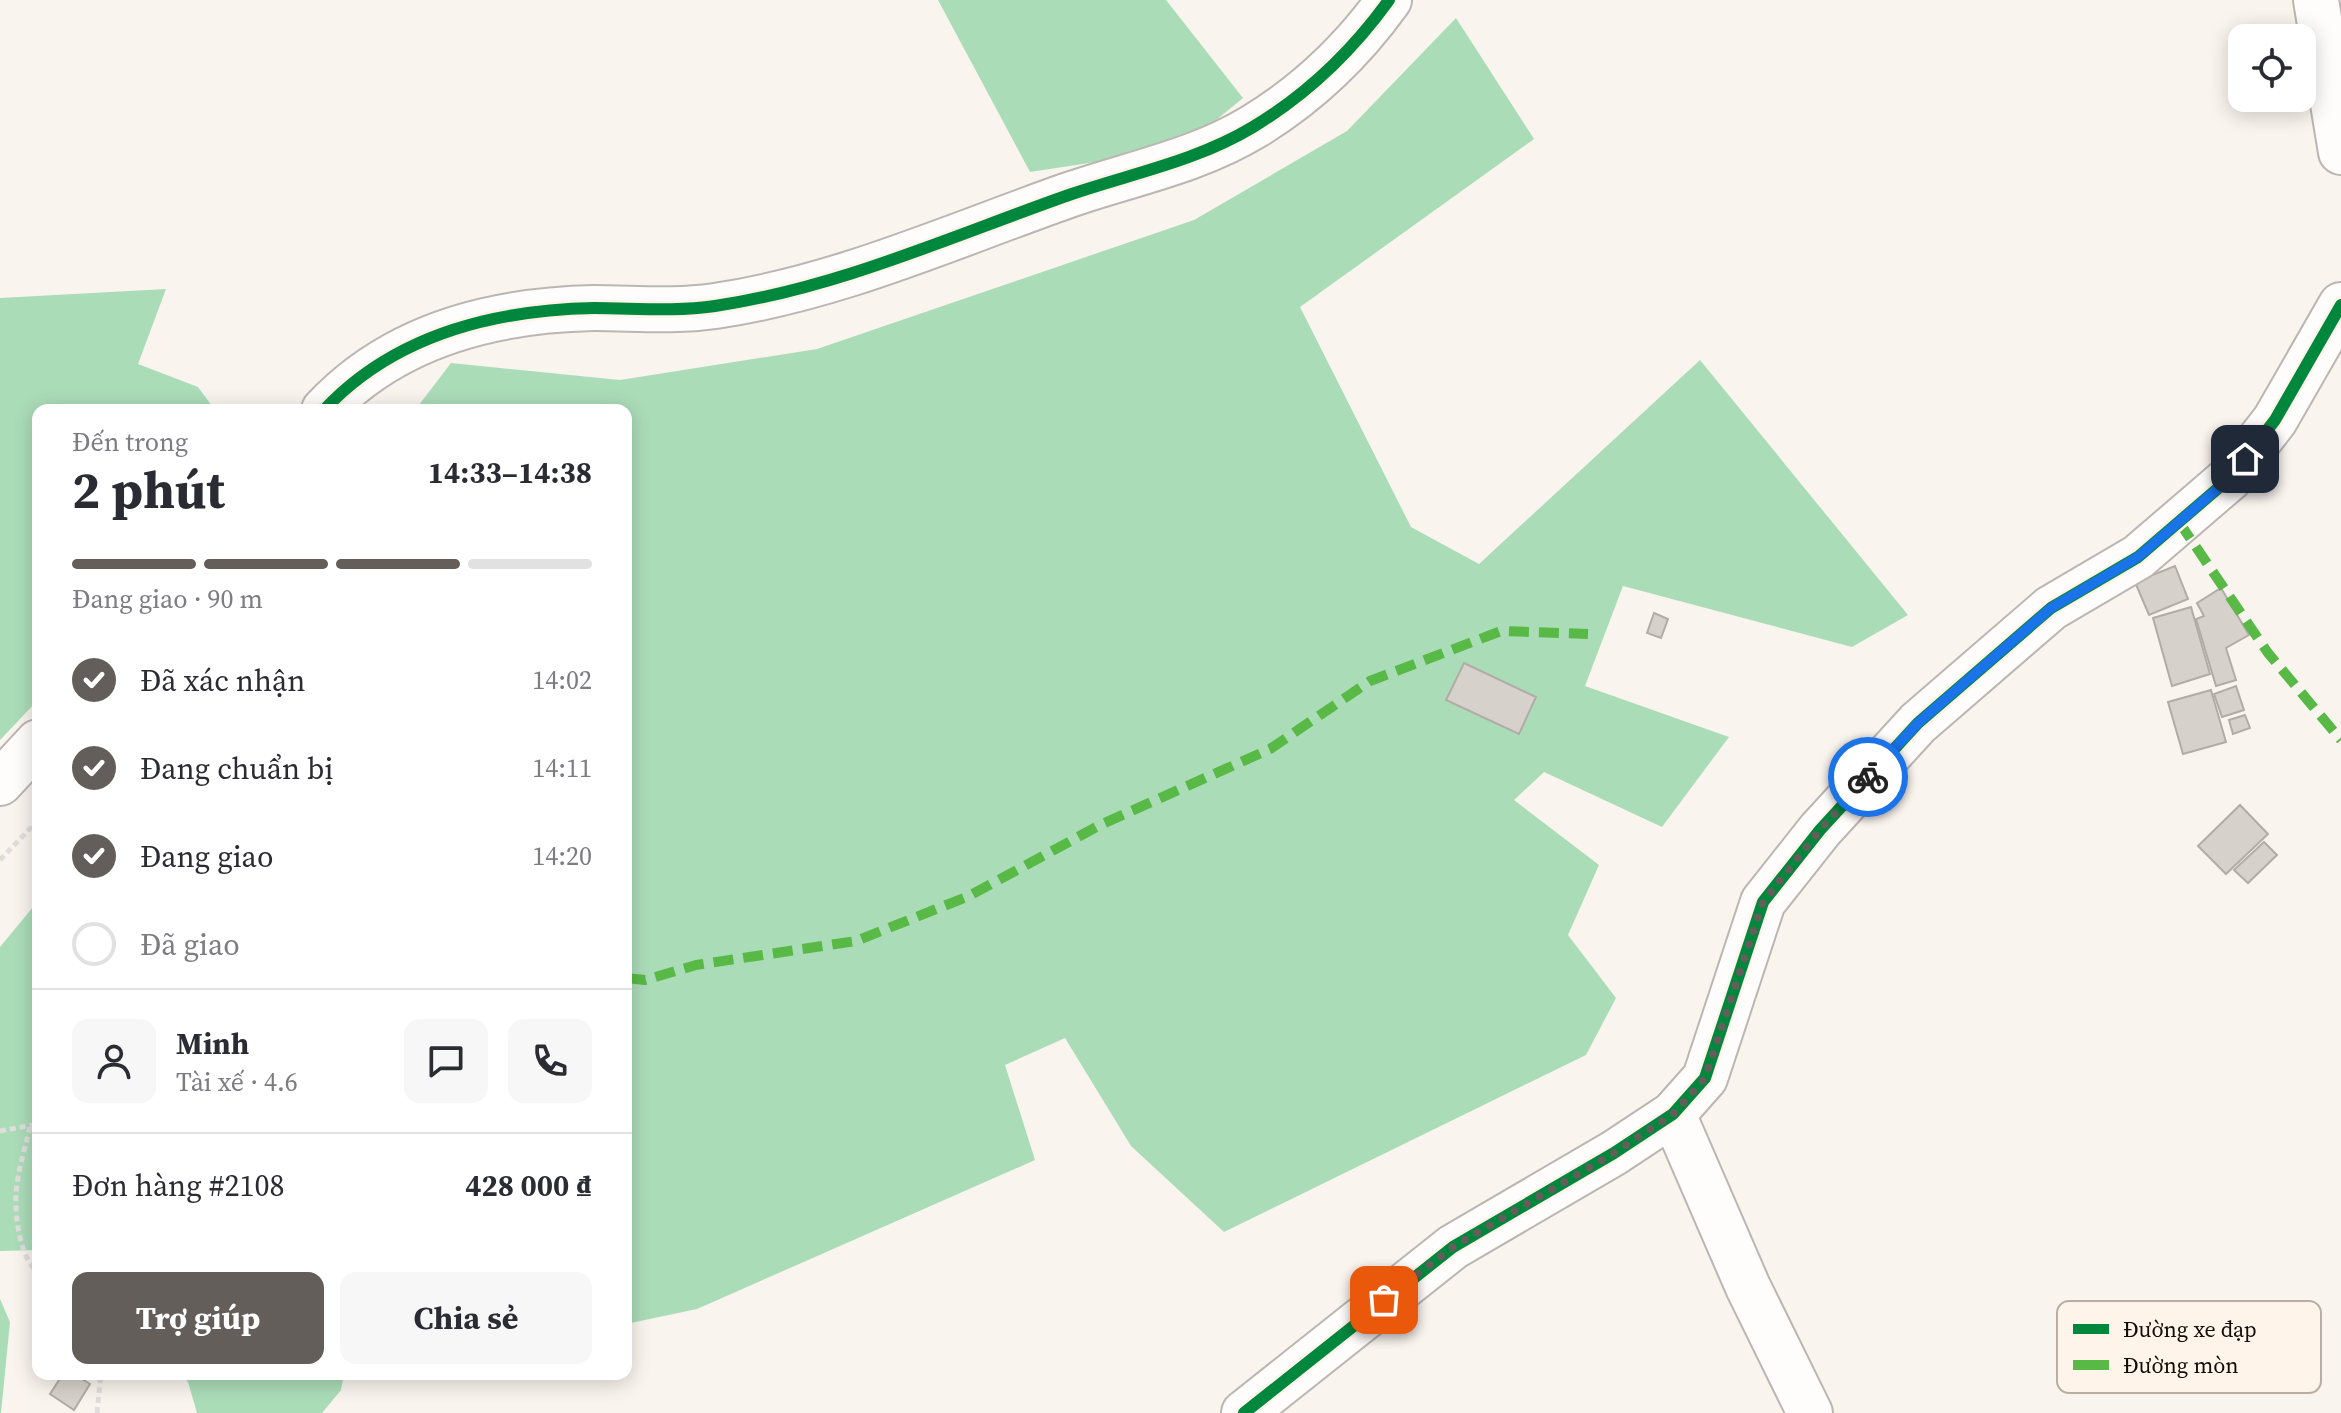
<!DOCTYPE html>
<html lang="vi">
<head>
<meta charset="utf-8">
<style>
	body { margin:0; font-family:"Source Serif 4",serif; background:#f7f7f7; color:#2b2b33; height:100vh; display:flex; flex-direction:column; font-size:30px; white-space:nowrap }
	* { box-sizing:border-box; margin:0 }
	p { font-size:26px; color:#7c7c81 }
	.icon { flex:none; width:44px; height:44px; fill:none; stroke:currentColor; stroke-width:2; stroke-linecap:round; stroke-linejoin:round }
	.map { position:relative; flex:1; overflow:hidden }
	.side { position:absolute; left:32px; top:404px; width:600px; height:976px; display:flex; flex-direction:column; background:#fff; border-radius:16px; box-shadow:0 4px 20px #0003 }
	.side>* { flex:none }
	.tools { position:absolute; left:2228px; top:24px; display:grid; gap:16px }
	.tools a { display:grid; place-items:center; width:88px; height:88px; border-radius:16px; background:#fff; box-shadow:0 4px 20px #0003; font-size:40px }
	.pin { position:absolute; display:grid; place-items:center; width:68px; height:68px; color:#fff; margin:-34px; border-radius:16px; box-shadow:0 4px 12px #0006 }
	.courier { position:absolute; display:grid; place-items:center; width:80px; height:80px; margin:-40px; border:6px solid #1a73e8; border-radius:50%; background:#fff; color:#222; box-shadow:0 2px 10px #0007 }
	.overview em { font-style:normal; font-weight:700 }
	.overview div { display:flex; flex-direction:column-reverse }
	.overview { display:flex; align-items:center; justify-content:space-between; height:136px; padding:0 40px }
	h1 { font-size:52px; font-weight:700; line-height:60px }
	.bar { display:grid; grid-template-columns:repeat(4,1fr); gap:12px 8px; align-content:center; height:96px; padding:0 40px }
	.bar i { height:10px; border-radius:6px; background:#e1e1e2 }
	.bar .selected { background:#635e59 }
	.bar p { grid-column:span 4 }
	.line { display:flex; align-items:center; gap:20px; padding:0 40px; border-top:2px solid #e1e1e2 }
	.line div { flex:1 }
	.round { display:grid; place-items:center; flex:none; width:84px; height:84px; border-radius:16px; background:#f7f7f7 }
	ol { padding:0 40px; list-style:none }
	li { display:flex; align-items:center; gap:24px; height:88px }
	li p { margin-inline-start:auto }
	li .icon { padding:8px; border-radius:50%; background:#635e59; color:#fff; stroke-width:4 }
	li:last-child { color:#7c7c81 }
	li i { width:44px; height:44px; border:4px solid #e1e1e2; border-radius:50% }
	.cta { display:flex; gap:16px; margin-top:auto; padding:16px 40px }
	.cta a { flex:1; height:92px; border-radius:16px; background:#635e59; color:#fff; font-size:32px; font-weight:700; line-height:92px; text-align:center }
	.cta a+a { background:#f7f7f7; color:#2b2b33 }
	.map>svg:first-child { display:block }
</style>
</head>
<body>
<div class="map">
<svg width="2341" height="1413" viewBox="0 0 2341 1413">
	<rect width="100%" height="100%" fill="#faf4ee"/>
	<g fill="#abdcb8">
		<path d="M938,0h228l77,98 -62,51 -151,23z"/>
		<path d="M1456,18l78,121 -234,168 111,220 68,37 221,-204 208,255 -56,32 -229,-61 -38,100 144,51 -67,90 -118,-55 -30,28 85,65 -31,70 48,63 -30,57 -362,177 -93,-86 -66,-108 -60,27 30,95 -338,149 -71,15v-914h-211l36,-47 169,17 197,-31 377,-129 153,-89z"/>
		<path d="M166,289l-28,75 60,23 17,23h-177v290l-38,40v-442z"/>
		<path d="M38,901v349l-38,1v-304z"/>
		<path d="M0,1299l10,23 -9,91h-1z"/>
		<path d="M182,1374h162l-3,16 -19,23h-125l-9,-31z"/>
	</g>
	<g fill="#d6d1cb" stroke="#b1aca7" stroke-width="2">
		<path d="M2175,566l13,33 -39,16 -14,-33z"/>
		<path d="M2221,588l28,47 -23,13 10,32 -20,6 -20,-67 8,-3 -7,-13z"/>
		<path d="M2191,607l19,67 -38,12 -19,-68z"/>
		<path d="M1654,613l14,6 -7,19 -14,-5z"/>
		<path d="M1464,663l72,34 -17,37 -73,-34z"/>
		<path d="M2236,686l8,24 -22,7 -8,-23z"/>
		<path d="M2211,690l15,52 -43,12 -15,-52z"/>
		<path d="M2245,715l5,13 -17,6 -4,-14z"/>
		<path d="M2240,805l28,29 -42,40 -28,-28z"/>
		<path d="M2264,842l13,13 -29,28 -14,-13z"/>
		<path d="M63,1374h11l16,10 -16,26 -24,-16z"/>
	</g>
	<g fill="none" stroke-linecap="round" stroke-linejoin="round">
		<g stroke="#bbb6b1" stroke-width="48">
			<g id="minor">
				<path d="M2316,0l25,152"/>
				<path d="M324,410c71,-76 170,-100 270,-102 40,0 80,4 121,-2 122,-18 235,-69 351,-110 63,-22 129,-34 187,-69 53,-32 100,-77 136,-127"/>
				<path d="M0,783l38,-41"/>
				<path d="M1673,1114l75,173 62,126"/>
				<path d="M1244,1413l209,-166 161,-94 59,-39 32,-36 58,-176 57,-72 98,-107 133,-115 87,-51 92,-79 45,-58 66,-115"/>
			</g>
		</g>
		<g stroke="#e0dedc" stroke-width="5" stroke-dasharray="6 4" stroke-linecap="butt">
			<path d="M0,860l38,-40"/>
			<path d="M30,1127c-5,22 -13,46 -14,68 -1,21 4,64 22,77"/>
			<path d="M0,1131l38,-7"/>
			<path d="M97,1413l4,-39"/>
		</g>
		<use href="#minor" stroke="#fefdfc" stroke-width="44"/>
		<g stroke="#58b947" stroke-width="10" stroke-dasharray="20 10" stroke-linecap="butt">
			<path d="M2179,522l89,131 73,87"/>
			<path d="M626,978l19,2 51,-15 160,-24 113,-45 131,-71 170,-76 100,-68 131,-50 87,3"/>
		</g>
		<g stroke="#fef4ea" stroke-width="17">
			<g id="cycleway">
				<path d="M324,410c71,-76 170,-100 270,-102 40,0 80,4 121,-2 122,-18 235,-69 351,-110 63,-22 129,-34 187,-69 53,-32 100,-77 136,-127"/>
				<path d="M1244,1413l209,-166 161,-94 59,-39 32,-36 58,-176 57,-72 98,-107 133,-115 87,-51 92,-79 45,-58 66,-115"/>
			</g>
		</g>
		<use href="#cycleway" stroke="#00873e" stroke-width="12"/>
	</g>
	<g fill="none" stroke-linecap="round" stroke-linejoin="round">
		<path stroke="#635e59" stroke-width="8" stroke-dasharray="0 14.4" d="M1384,1300l69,-53 161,-94 59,-39 32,-36 58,-176 57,-72 48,-53"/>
		<path stroke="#1a73e8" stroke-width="10" d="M1868,777l50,-54 133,-115 87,-51 92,-79 15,-19"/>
	</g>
	<rect x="2057" y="1301" width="264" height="92" rx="12" fill="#fef4ea" stroke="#b7afa6" stroke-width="2"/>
	<rect x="2073" y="1324" width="36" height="10" fill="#00873e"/>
	<rect x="2073" y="1360" width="36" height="10" fill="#58b947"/>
	<g font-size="22" fill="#110d09">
		<text x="2123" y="1337">Đường xe đạp</text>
		<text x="2123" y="1373">Đường mòn</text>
	</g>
</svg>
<div class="tools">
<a><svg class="icon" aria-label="locate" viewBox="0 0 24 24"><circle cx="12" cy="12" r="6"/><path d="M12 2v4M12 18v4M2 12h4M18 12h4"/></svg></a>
</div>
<div class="pin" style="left:1384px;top:1300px;background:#ea580c"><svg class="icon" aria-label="bag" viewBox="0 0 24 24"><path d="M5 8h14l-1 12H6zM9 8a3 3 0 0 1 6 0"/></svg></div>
<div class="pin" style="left:2245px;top:459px;background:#1f2937"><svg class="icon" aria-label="home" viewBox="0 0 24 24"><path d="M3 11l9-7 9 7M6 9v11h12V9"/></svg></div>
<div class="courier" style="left:1868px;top:777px"><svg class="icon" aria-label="bike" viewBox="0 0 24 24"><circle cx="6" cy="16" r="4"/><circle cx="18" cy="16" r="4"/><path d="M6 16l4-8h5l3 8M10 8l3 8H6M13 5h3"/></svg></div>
<section class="side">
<div class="overview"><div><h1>2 phút</h1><p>Đến trong</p></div><em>14:33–14:38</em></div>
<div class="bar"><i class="selected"></i><i class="selected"></i><i class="selected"></i><i></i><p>Đang giao · 90 m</p></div>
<ol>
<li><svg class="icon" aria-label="check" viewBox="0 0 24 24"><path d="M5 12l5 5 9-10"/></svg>Đã xác nhận<p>14:02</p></li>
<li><svg class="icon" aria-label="check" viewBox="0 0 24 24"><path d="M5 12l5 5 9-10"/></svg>Đang chuẩn bị<p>14:11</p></li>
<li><svg class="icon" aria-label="check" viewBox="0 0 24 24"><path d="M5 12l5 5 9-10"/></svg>Đang giao<p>14:20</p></li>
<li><i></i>Đã giao</li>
</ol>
<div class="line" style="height:144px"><a class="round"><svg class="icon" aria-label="person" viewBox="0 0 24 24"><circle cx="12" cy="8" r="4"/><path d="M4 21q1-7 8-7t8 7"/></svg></a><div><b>Minh</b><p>Tài xế · 4.6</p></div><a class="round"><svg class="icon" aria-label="chat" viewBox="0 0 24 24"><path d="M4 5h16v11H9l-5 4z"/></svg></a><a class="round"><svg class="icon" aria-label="phone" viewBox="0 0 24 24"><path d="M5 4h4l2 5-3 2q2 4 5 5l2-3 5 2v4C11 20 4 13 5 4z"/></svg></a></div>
<div class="line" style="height:104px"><div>Đơn hàng #2108</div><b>428 000 ₫</b></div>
<div class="cta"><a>Trợ giúp</a><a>Chia sẻ</a></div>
</section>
</div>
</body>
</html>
